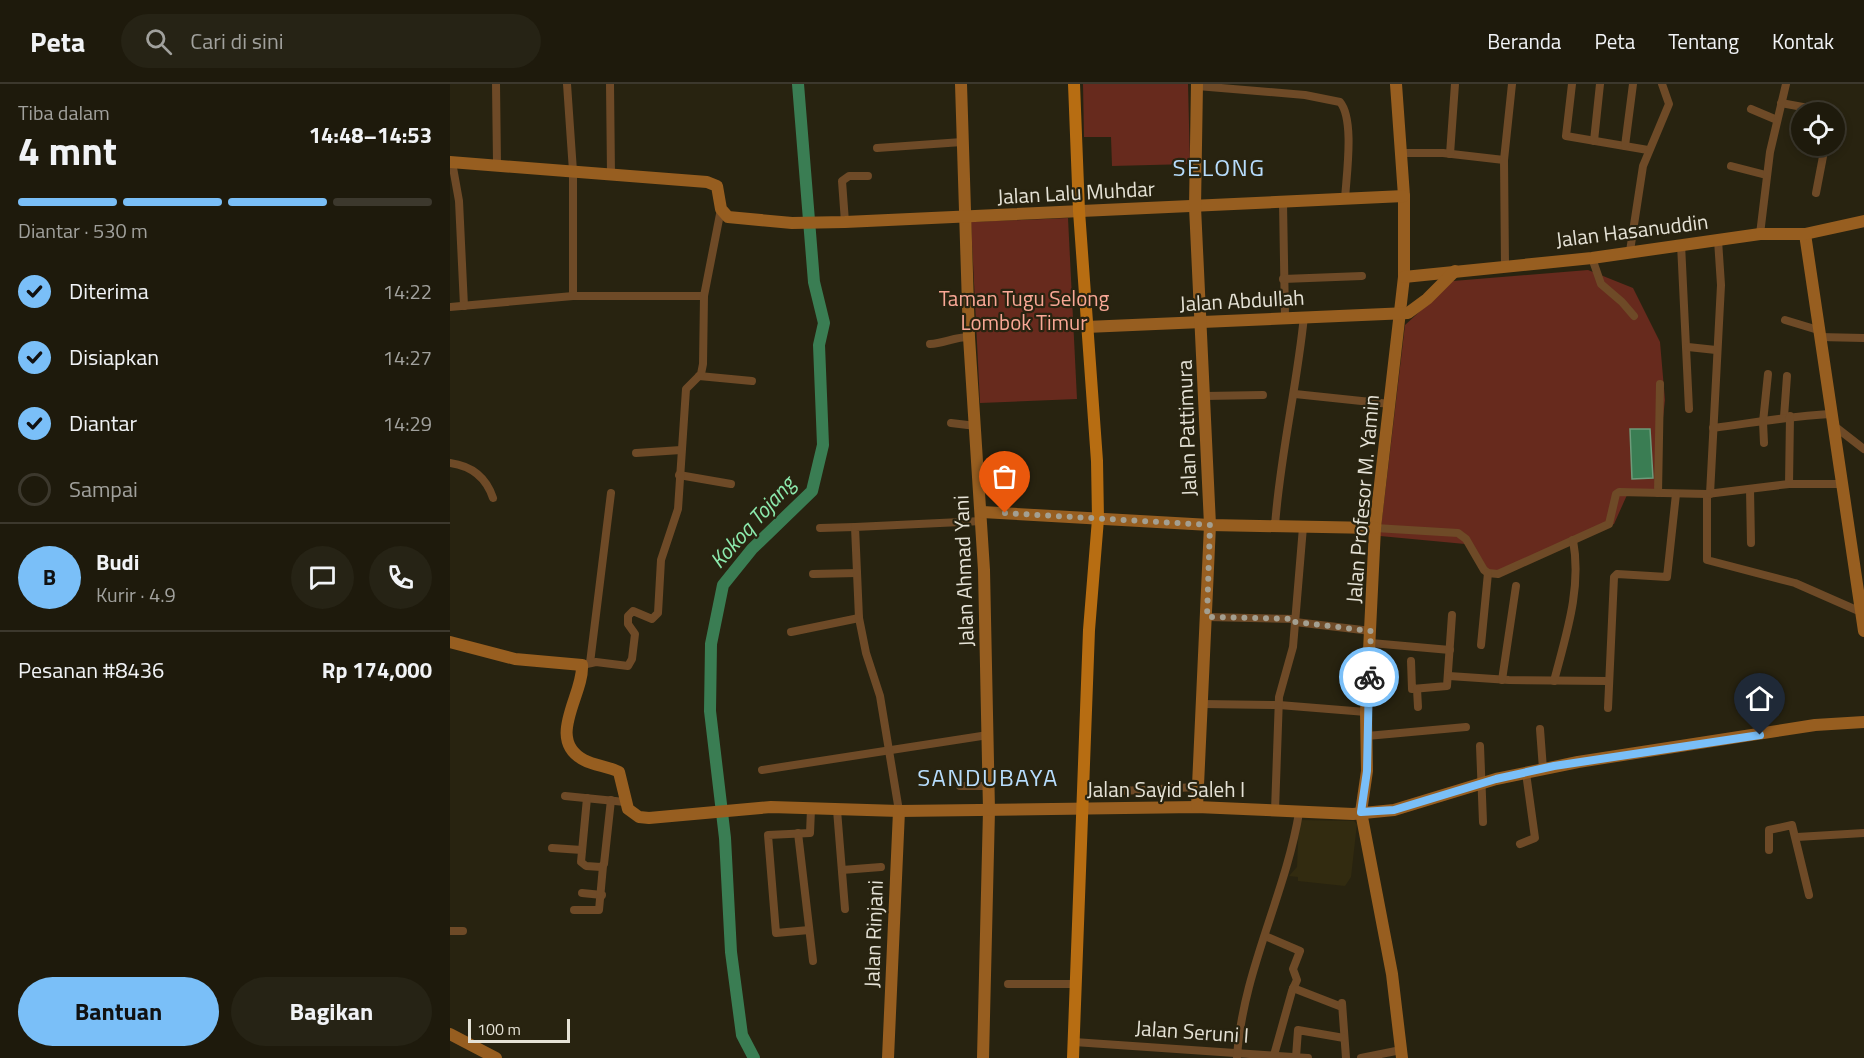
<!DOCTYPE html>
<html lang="id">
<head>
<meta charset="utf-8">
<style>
	body { margin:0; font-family:"Titillium Web",sans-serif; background:#262315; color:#f1f3f6; height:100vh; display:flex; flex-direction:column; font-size:22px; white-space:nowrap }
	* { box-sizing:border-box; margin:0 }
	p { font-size:20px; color:#a1a19d }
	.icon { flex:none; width:33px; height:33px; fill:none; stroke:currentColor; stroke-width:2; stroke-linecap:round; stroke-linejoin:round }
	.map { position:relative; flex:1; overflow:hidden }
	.details { display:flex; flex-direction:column; background:#1e1a0c; width:450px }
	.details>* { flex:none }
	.controls { position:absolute; left:1341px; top:18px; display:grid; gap:12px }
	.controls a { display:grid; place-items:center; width:54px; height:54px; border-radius:50%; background:#1e1a0c; box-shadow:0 3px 9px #0003,0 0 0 2px #3c382d; font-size:30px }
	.scale { position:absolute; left:18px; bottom:15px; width:102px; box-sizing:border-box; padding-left:6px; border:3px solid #e5e2d6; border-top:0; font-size:16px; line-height:21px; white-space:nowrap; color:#e5e2d6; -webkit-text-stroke:4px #282310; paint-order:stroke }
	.pin { position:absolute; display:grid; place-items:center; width:51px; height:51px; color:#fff; margin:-62px -26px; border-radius:50% 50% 50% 0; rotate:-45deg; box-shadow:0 0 6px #0007 }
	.pin .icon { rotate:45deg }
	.courier { position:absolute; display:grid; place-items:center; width:60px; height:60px; margin:-30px; border:4px solid #7abff8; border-radius:50%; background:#fff; color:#222; box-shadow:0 2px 8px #0007 }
	.headline em { font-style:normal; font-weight:700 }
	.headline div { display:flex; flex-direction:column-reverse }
	.headline { display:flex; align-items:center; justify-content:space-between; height:102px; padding:0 18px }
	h1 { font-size:39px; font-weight:700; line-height:45px }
	.bar { display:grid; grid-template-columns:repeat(4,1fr); gap:9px 6px; align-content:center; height:72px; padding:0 18px }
	.bar i { height:8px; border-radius:4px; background:#3c382d }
	.bar .selected { background:#7abff8 }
	.bar p { grid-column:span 4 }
	.line { display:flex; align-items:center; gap:15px; padding:0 18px; border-top:2px solid #3c382d }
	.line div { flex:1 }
	.round { display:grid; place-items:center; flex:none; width:63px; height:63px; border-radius:32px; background:#262315 }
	ol { padding:0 18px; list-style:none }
	li { display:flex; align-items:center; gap:18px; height:66px }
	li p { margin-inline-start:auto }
	li .icon { padding:6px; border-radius:50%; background:#7abff8; color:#111; stroke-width:4 }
	li:last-child { color:#a1a19d }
	li i { width:33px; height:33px; border:3px solid #3c382d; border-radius:50% }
	.button { display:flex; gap:12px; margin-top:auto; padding:12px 18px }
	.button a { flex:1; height:69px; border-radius:36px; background:#7abff8; color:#111; font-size:24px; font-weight:700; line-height:69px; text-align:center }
	.button a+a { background:#262315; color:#f1f3f6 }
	header { display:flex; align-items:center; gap:36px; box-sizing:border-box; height:84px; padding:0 30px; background:#1e1a0c; border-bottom:2px solid #3c382d }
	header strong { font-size:28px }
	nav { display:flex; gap:33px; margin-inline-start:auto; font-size:21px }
	.search { width:420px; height:54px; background:#262315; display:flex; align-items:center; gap:15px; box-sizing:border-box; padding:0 21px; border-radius:33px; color:#a1a19d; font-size:22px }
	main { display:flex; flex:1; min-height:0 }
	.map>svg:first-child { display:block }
</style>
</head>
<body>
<header>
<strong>Peta</strong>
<div class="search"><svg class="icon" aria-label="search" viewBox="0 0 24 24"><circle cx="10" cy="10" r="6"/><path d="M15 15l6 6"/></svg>Cari di sini</div>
<nav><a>Beranda</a><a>Peta</a><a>Tentang</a><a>Kontak</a></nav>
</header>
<main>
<section class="details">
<div class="headline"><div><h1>4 mnt</h1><p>Tiba dalam</p></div><em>14:48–14:53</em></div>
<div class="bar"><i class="selected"></i><i class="selected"></i><i class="selected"></i><i></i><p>Diantar · 530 m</p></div>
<ol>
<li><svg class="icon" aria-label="check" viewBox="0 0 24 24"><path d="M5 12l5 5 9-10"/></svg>Diterima<p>14:22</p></li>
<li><svg class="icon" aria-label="check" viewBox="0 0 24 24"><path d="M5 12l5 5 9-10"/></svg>Disiapkan<p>14:27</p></li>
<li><svg class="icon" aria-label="check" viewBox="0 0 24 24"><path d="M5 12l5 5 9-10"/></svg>Diantar<p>14:29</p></li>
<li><i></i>Sampai</li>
</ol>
<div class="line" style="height:108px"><b class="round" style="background:#7abff8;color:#111">B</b><div><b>Budi</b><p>Kurir · 4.9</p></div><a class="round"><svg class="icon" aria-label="chat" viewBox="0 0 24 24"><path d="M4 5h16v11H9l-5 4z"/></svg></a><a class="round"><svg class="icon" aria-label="phone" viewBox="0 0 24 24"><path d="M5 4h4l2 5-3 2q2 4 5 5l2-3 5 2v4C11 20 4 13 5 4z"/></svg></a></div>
<div class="line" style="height:78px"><div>Pesanan #8436</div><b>Rp 174,000</b></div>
<div class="button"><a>Bantuan</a><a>Bagikan</a></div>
</section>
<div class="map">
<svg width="1414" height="974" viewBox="0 0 1414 974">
	<rect width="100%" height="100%" fill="#282310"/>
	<path fill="#322b10" d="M849,736l55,1 3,3 -6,53 -6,9 -47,-5v-4l-9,-1 8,-9z"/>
	<g fill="#672a1d">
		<path d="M633,0h105l2,80 -78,2 -1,-29h-27z"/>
		<path d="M618,134l9,181 -97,4 -9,-181z"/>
		<path d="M1138,186l45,18 27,54 5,58 -10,90 -28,5 -13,29 -128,53 -21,-33 -85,-8 25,-211 48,-44z"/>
	</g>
	<path fill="#3a7d53" stroke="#6d9b7a" stroke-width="1.5" d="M1180,345h20l3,49 -21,1z"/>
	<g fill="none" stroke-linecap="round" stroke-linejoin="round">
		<path stroke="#3a7d53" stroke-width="12" d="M304,974l-12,-23 -11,-83 -6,-114 -15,-127 1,-67 12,-59 29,-36 60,-58 11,-46 -4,-100 5,-22 -10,-41 -16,-198"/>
		<g stroke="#6e4a27" stroke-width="8">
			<path d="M46,0l1,79"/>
			<path d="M117,0l6,87v125"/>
			<path d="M160,0l1,90"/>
			<path d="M1122,0l-6,52 82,14"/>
			<path d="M747,2l108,9 35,7c15,18 6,75 5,98"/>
			<path d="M1331,19l49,9"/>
			<path d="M1301,25l26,11"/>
			<path d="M1144,57l6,-57"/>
			<path d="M1175,62l8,-62"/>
			<path d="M427,64l85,-6"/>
			<path d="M950,69h43l61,7"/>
			<path d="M1000,70l5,-70"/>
			<path d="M2,78l7,39 5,105"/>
			<path d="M1281,82l35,9"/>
			<path d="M1366,109l9,-47"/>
			<path d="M833,119l2,114"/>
			<path d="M395,138l-3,-41 7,-5h19"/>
			<path d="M1310,150l10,-82 16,-68"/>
			<path d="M1231,160l8,165"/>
			<path d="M1180,167l13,-85 26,-62 -7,-20"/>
			<path d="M1142,174l9,26 21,18 12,14"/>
			<path d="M1055,181l-1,-105 8,-76"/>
			<path d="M833,195l79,-3"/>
			<path d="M0,223l123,-11h131"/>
			<path d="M1335,236l33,10"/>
			<path d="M1369,253l45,1"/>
			<path d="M480,260c14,-1 25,-7 39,-7"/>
			<path d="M1238,263l28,3"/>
			<path d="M249,292l53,5"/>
			<path d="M845,310l95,10"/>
			<path d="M755,312l58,-1"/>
			<path d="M1334,333l3,-41"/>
			<path d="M501,339l25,3"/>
			<path d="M1383,341l31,24"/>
			<path d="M1263,344c39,-5 78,-12 117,-14"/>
			<path d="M1314,359l-1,-21 5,-48"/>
			<path d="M186,369l45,-3"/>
			<path d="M0,379c22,3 36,14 43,35"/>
			<path d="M229,391l52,9"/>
			<path d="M1339,400l1,-68"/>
			<path d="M1300,405l1,54"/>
			<path d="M1208,409l2,-109"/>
			<path d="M1257,410v66l88,23 66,29"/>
			<path d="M1260,410l11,-209 -3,-45"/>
			<path d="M825,442c5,-71 22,-139 29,-210"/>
			<path d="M370,444l35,-1"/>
			<path d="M925,444l83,5 8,6 18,31 4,3 10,1 111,-50 7,-30 3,-2 88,2 82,-10h53"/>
			<path d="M363,490l44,-1"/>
			<path d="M757,533l88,2"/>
			<path d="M845,538l76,9"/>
			<path d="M341,548l68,-14"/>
			<path d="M921,559l79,7"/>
			<path d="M1031,561l7,-72"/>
			<path d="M961,577l1,28 35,-3 5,-71"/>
			<path d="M140,579l21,-170"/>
			<path d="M132,581l14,-3 32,4 4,-7 3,-25 -7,-10v-8l5,-5 19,8 6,-6 3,-53 17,-51 8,-120 15,-15 2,-10 1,-68 17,-87"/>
			<path d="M999,592l60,4 99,1"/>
			<path d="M1052,596l14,-94"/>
			<path d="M1104,597c12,-46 28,-93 19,-141"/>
			<path d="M967,605l1,18"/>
			<path d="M752,620l77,1 87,7"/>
			<path d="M1158,624l6,-131 3,-3 50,3 9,-83"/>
			<path d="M1090,645l3,40"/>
			<path d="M917,652l99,-9"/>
			<path d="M1030,662l3,76"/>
			<path d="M312,686l226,-35"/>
			<path d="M510,702h28"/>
			<path d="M634,709l112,-6"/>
			<path d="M115,712l60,6"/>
			<path d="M137,714l-6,64 5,4 15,1 3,-3 7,-64"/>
			<path d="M387,726l8,99"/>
			<path d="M449,727l-19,-115 -14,-43 -7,-35 -4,-91 127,-6"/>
			<path d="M825,727l4,-114 14,-50 10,-120"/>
			<path d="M348,749l15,128"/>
			<path d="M1347,753l67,-4"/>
			<path d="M1070,760l15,-6 -9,-65"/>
			<path d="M102,764l30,2"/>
			<path d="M1319,766v-20l23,-5 17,70"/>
			<path d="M392,786l39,-3"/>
			<path d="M132,809l20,2"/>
			<path d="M124,826h25l4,-44"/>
			<path d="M359,846l-33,3 -8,-98 42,-2 1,-24"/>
			<path d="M0,847h13"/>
			<path d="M815,852l35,15 -7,18 4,11 -5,11 -18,64"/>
			<path d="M558,900h67"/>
			<path d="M843,904l49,19"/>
			<path d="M892,919l4,55"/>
			<path d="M624,958l234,16"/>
			<path d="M846,973l2,-27 46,8"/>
			<path d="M787,974c5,-85 48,-162 62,-245"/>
			<path d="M911,974l40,-8"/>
		</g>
		<g stroke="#975e20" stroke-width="12">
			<path d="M511,0l8,253 15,233 5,240 -6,248"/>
			<path d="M946,0l8,112v81l-29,251 -9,184 1,59 -6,41 31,162 10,84"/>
			<path d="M0,78l257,20 10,4 4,23 7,8 64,6 53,-1 559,-26"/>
			<path d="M1355,150l59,397"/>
			<path d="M954,193l188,-19 168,-24h45l59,-13"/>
			<path d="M636,243l322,-14 19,-14 28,-28"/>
			<path d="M532,428l228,13 165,3"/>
			<path d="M0,558l65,17 67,6c2,30 -37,74 2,95 11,6 24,6 35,12l9,37 11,8 10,1 122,-11 128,4 298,-4 156,7 41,-4 102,-31 82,-17 237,-37 49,-3"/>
			<path d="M747,723l13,-282 -15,-318 2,-123"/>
			<path d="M0,950l46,24"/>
			<path d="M438,974l11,-247"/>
		</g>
		<path stroke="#b76d12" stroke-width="12" d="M623,974l16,-428 9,-111 -1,-58 -18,-250 -5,-127"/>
	</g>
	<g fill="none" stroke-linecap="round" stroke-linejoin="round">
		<path stroke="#a39f91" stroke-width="6" stroke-dasharray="0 10.8" d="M555,429l205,12 -3,92 88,2v3l76,9 -2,46"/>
		<path stroke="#7abff8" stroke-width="8" d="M919,593l-2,94 -6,41 33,-2 102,-31 58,-13 206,-31"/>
	</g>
	<g text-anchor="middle" stroke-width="4.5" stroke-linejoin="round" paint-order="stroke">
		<g font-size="21" fill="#e5e2d6" stroke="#282310">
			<text transform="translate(626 109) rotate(-3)" y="7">Jalan Lalu Muhdar</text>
			<text transform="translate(1182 147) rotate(-7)" y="7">Jalan Hasanuddin</text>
			<text transform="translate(792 217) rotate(-3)" y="7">Jalan Abdullah</text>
			<text transform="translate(737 344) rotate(-92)" y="7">Jalan Pattimura</text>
			<text transform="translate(913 415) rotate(-85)" y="7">Jalan Profesor M. Yamin</text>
			<text transform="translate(514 487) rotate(-92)" y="7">Jalan Ahmad Yani</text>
			<text x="716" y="713">Jalan Sayid Saleh I</text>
			<text transform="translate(424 850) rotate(-88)" y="7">Jalan Rinjani</text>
			<text transform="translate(742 948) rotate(4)" y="7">Jalan Seruni I</text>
		</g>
		<g font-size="21" fill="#f9a896" stroke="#282310">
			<text x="574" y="222">Taman Tugu Selong<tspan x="574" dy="24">Lombok Timur</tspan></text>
		</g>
		<g font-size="22" font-style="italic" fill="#8ceaad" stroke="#282310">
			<text transform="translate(302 438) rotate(-48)" y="8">Kokoq Tojang</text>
		</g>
		<g font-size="24" letter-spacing="1.5" fill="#b7ddfd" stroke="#282310">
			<text x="769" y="92">SELONG</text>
			<text x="538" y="702">SANDUBAYA</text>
		</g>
	</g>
</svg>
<div class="controls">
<a><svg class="icon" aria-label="locate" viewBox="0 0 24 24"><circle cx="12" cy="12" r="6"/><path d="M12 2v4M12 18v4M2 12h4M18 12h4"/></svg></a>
</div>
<div class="scale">100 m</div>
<div class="pin" style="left:555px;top:429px;background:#ea580c"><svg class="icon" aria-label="bag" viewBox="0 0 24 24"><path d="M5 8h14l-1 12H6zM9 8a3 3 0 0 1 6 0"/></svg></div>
<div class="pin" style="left:1310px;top:651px;background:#1f2937"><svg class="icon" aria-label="home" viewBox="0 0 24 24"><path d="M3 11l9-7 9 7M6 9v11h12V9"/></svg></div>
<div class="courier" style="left:919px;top:593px"><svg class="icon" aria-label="bike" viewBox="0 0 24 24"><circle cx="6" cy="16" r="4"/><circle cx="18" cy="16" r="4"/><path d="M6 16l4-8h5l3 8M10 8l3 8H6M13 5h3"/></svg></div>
</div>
</main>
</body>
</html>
